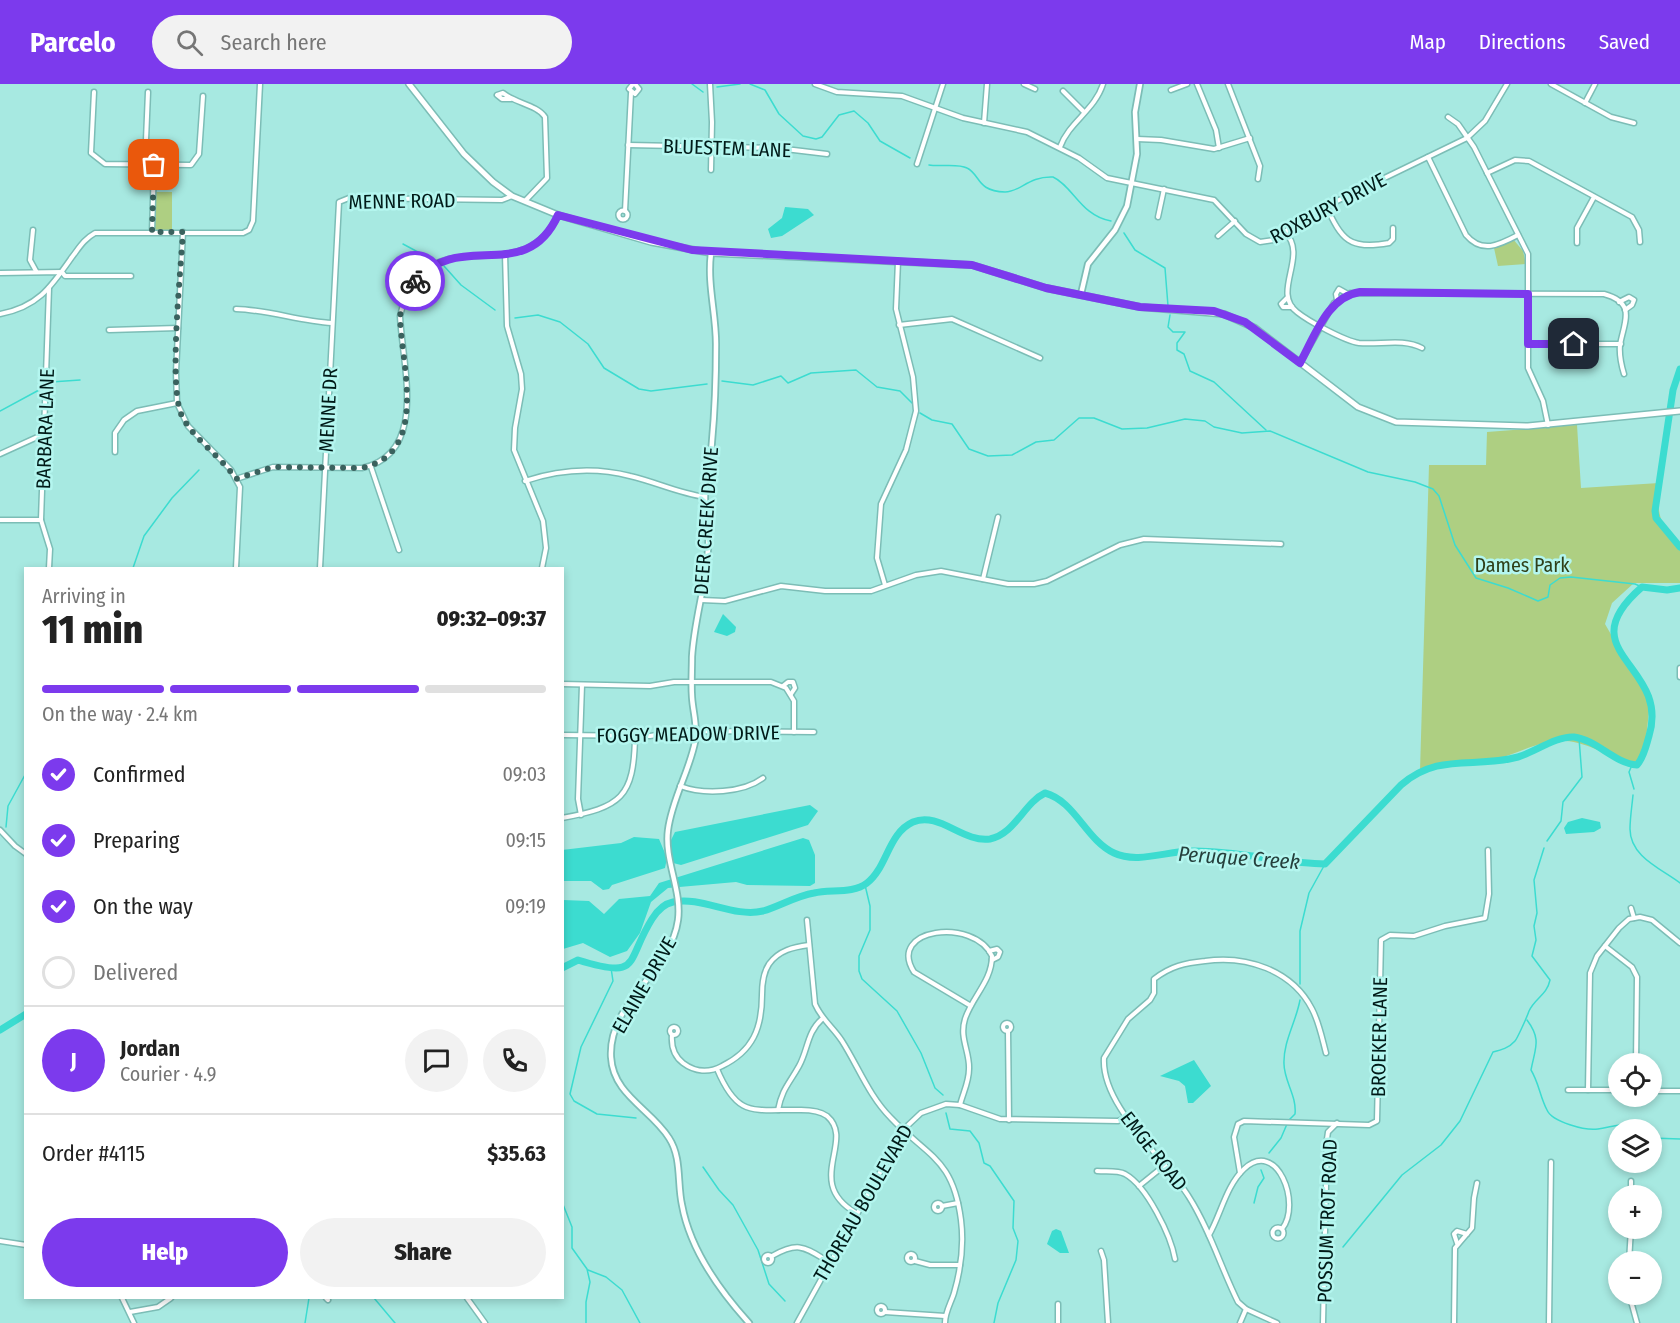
<!DOCTYPE html>
<html lang="en">
<head>
<meta charset="utf-8">
<style>
	body { margin:0; font-family:"Fira Sans Condensed",sans-serif; background:#f2f2f2; color:#222; height:100vh; display:flex; flex-direction:column; font-size:22px; white-space:nowrap }
	* { box-sizing:border-box; margin:0 }
	p { font-size:20px; color:#767676 }
	.icon { flex:none; width:33px; height:33px; fill:none; stroke:currentColor; stroke-width:2; stroke-linecap:round; stroke-linejoin:round }
	.map { position:relative; flex:1; overflow:hidden }
	.details { position:absolute; left:24px; top:483px; width:540px; height:732px; display:flex; flex-direction:column; background:#fff; border-radius:0px; box-shadow:0 3px 9px #0003 }
	.details>* { flex:none }
	.tools { position:absolute; left:1608px; top:969px; display:grid; gap:12px }
	.tools a { display:grid; place-items:center; width:54px; height:54px; border-radius:50%; background:#fff; box-shadow:0 3px 9px #0003; font-size:30px }
	.pin { position:absolute; display:grid; place-items:center; width:51px; height:51px; color:#fff; margin:-26px; border-radius:12px; box-shadow:0 3px 9px #0006 }
	.courier { position:absolute; display:grid; place-items:center; width:60px; height:60px; margin:-30px; border:4px solid #7c3aed; border-radius:50%; background:#fff; color:#222; box-shadow:0 2px 8px #0007 }
	.head em { font-style:normal; font-weight:800 }
	.head div { display:flex; flex-direction:column-reverse }
	.head { display:flex; align-items:center; justify-content:space-between; height:102px; padding:0 18px }
	h1 { font-size:39px; font-weight:800; line-height:45px }
	.bar { display:grid; grid-template-columns:repeat(4,1fr); gap:9px 6px; align-content:center; height:72px; padding:0 18px }
	.bar i { height:8px; border-radius:4px; background:#e0e0e0 }
	.bar .on { background:#7c3aed }
	.bar p { grid-column:span 4 }
	.line { display:flex; align-items:center; gap:15px; padding:0 18px; border-top:2px solid #e0e0e0 }
	.line div { flex:1 }
	.round { display:grid; place-items:center; flex:none; width:63px; height:63px; border-radius:32px; background:#f2f2f2 }
	ol { padding:0 18px; list-style:none }
	li { display:flex; align-items:center; gap:18px; height:66px }
	li p { margin-inline-start:auto }
	li .icon { padding:6px; border-radius:50%; background:#7c3aed; color:#fff; stroke-width:4 }
	li:last-child { color:#767676 }
	li i { width:33px; height:33px; border:3px solid #e0e0e0; border-radius:50% }
	.action { display:flex; gap:12px; margin-top:auto; padding:12px 18px }
	.action a { flex:1; height:69px; border-radius:36px; background:#7c3aed; color:#fff; font-size:24px; font-weight:800; line-height:69px; text-align:center }
	.action a+a { background:#f2f2f2; color:#222 }
	header { display:flex; align-items:center; gap:36px; box-sizing:border-box; height:84px; padding:0 30px; background:#7c3aed; color:#fff }
	header strong { font-size:28px }
	nav { display:flex; gap:33px; margin-inline-start:auto; font-size:21px }
	.search { width:420px; height:54px; background:#f2f2f2; display:flex; align-items:center; gap:15px; box-sizing:border-box; padding:0 21px; border-radius:33px; color:#767676; font-size:22px }
	.map>svg:first-child { display:block }
</style>
</head>
<body>
<header>
<strong>Parcelo</strong>
<div class="search"><svg class="icon" aria-label="search" viewBox="0 0 24 24"><circle cx="10" cy="10" r="6"/><path d="M15 15l6 6"/></svg>Search here</div>
<nav><a>Map</a><a>Directions</a><a>Saved</a></nav>
</header>
<div class="map">
<svg width="1680" height="1239" viewBox="0 0 1680 1239">
	<rect width="100%" height="100%" fill="#a7e9e1"/>
	<g fill="#aecf82">
		<path d="M155,108h17v39l-18,-1z"/>
		<path d="M1513,155l10,12 3,13 -28,2 -4,-18z"/>
		<path d="M1577,341l4,63 78,-5c-3,30 1,43 21,67v33h-46l-22,20 -7,21 45,78 -5,46 -10,17c-23,-5 -45,-23 -70,-24 -24,-2 -49,14 -72,19 -27,5 -45,-1 -73,11l9,-306h57l1,-33z"/>
	</g>
	<g fill="#3cdcd0">
		<path d="M785,123l23,2 6,6 -32,21 -11,2 -3,-9 14,-11z"/>
		<path d="M723,530l13,13 -1,5 -8,4 -13,-4z"/>
		<path d="M810,721l8,6 -10,14 -127,40 -8,-2 -4,-19 6,-12z"/>
		<path d="M1582,734l18,4 1,6 -7,4 -28,2 -2,-6 4,-6z"/>
		<path d="M634,753l25,2 8,19 -2,10 -53,17 -3,4 -6,1 -12,-9h-28l-1,-31 59,-7z"/>
		<path d="M803,754l6,2 6,15v28l-5,3 -63,-1 -11,-3 -68,6 -17,14 -11,31 -13,18 -17,6 -27,-14 -20,6v-49l26,1 15,13 15,-15 31,-3 9,-13z"/>
		<path d="M1194,976l17,26 -18,17h-5l-3,-17 -6,-5 -19,-5z"/>
		<path d="M1056,1145l5,2 8,22h-9l-13,-9 5,-13z"/>
	</g>
	<g fill="none" stroke-linecap="round" stroke-linejoin="round">
		<g stroke="#3cdcd0" stroke-width="1.5">
			<path d="M692,0l11,8"/>
			<path d="M750,0l15,6 14,24 24,22 13,3 6,-2 17,-22 15,-4 14,12 12,18 30,17"/>
			<path d="M717,3l23,-3"/>
			<path d="M929,81c11,2 29,-2 38,3 14,7 9,23 38,24 16,0 23,-16 48,-15 20,9 28,39 58,44"/>
			<path d="M1124,149l11,17 30,18 3,38"/>
			<path d="M403,160l28,15"/>
			<path d="M444,182l17,19 34,25"/>
			<path d="M1170,231l-2,12 5,5h12l-8,11v7l7,4 6,17 24,11 52,48"/>
			<path d="M515,234l23,-3 22,7 28,22 16,24 35,21 12,2 56,-7"/>
			<path d="M722,297l31,4 28,-9 7,7 23,-10 45,-3 21,17 23,4 12,12"/>
			<path d="M51,298l29,-2"/>
			<path d="M0,327l39,-21 5,-7"/>
			<path d="M920,329l12,7 20,4 17,25 19,7 24,-1 24,-13 18,-2 25,-22h15l28,11 25,-1 38,-9 20,2 9,6 28,6 28,-2 98,41 47,10 18,7 6,7 16,49 21,33 32,10 30,13 10,-4 2,-12 10,-7 11,-1 64,7 7,3"/>
			<path d="M133,484l11,-32 28,-38 27,-28"/>
			<path d="M1632,681l-3,7 5,17"/>
			<path d="M1633,711c-1,11 -3,23 -3,34 0,28 32,40 50,54"/>
			<path d="M6,743l2,-21 18,-33"/>
			<path d="M1547,757l14,-20 2,-19 19,-25 -3,-39"/>
			<path d="M865,801l5,21v24l-11,26v15l3,8 35,32 24,42 14,35 8,7"/>
			<path d="M611,884l2,13 -32,66 -11,47 4,7 23,13 39,4"/>
			<path d="M1300,900v-53l9,-38 16,-29"/>
			<path d="M1527,936c15,20 8,28 4,50 8,13 9,27 16,40 5,12 39,21 51,19 12,-2 21,-5 33,-5l6,6"/>
			<path d="M946,1029l4,16 20,2 9,12 5,20 6,3 24,35 -1,27 5,13 -2,19 -18,43 -4,20"/>
			<path d="M1289,1036l6,-6c2,-18 -11,-33 -11,-50 -1,-22 12,-42 16,-64"/>
			<path d="M1652,1054l28,1"/>
			<path d="M1269,1069l12,-15 6,-14"/>
			<path d="M703,1083l16,23 14,15 25,45 11,34 16,17"/>
			<path d="M562,1118l10,25v21l15,21 3,13 -4,20v21"/>
			<path d="M1254,1119l4,-16 6,-9 -3,-8"/>
			<path d="M1343,1163l59,-72 39,-30 19,-24 33,-69c8,-2 16,-4 22,-11 2,-2 12,-24 14,-30 6,-13 18,-16 21,-31l-18,-24 4,-16 -2,-14 3,-13 -3,-33 10,-32"/>
			<path d="M588,1186l18,7 16,13 18,33"/>
			<path d="M374,1214l21,25"/>
			<path d="M305,1239l4,-25"/>
		</g>
		<g stroke="#3cdcd0" stroke-width="7">
			<path d="M1680,285l-7,21 -18,121 1,7 24,29"/>
			<path d="M562,884l16,-8c64,20 47,2 74,-41 5,-8 11,-15 21,-17 29,-6 60,16 90,9 17,-5 33,-15 51,-18 16,-4 39,1 53,-10 20,-15 21,-50 46,-61 26,-11 50,21 77,17 25,-5 34,-36 55,-46 30,8 41,47 69,60 23,11 53,-2 77,-2 45,-1 89,12 134,13l76,-79c38,-33 73,-16 117,-28 17,-5 38,-21 56,-20 23,3 40,26 63,28 7,-8 9,-19 12,-29 22,-72 -83,-83 -7,-149l25,3 13,-2"/>
			<path d="M0,946l26,-16"/>
		</g>
		<g stroke="#7cbdb6" stroke-width="7">
			<g id="minor">
				<path d="M633,0l-4,5 6,5 4,-5 -4,-5"/>
				<path d="M710,0l2,38 -1,48"/>
				<path d="M815,0l22,8 65,4 61,22 64,14 52,26 28,20 107,22 32,34 14,8 14,-2 30,-23 163,-79 18,-17 22,-37"/>
				<path d="M1024,0l11,5"/>
				<path d="M1197,0l19,46 3,18"/>
				<path d="M1228,0l32,82 -2,13"/>
				<path d="M1551,0l60,33 23,6"/>
				<path d="M1171,6l16,-6"/>
				<path d="M1063,7l21,21"/>
				<path d="M94,8l-3,61 14,11 86,1 8,-11 4,-58"/>
				<path d="M511,15h-9l-5,-4 6,-2c12,10 34,12 42,24l2,61 -22,23"/>
				<path d="M1585,19l10,-19"/>
				<path d="M1448,33l10,7 16,23 54,107v114l15,33 5,24"/>
				<path d="M984,39l3,-39"/>
				<path d="M1137,55l24,1 53,9 36,-11"/>
				<path d="M628,61l149,3 50,6"/>
				<path d="M1060,63c9,-25 35,-37 43,-63"/>
				<path d="M1428,73l38,78c16,19 33,10 52,0"/>
				<path d="M145,80l3,-72"/>
				<path d="M917,80l26,-80"/>
				<path d="M1487,89l28,-13 14,1 103,56 7,13 1,12"/>
				<path d="M1326,122c16,34 23,44 63,37l4,-4v-11"/>
				<circle cx="623" cy="131" r="4.5"/>
				<path d="M625,127l6,-118"/>
				<path d="M1158,133l6,-28"/>
				<path d="M33,146l-3,30 6,11"/>
				<path d="M152,148l2,-67"/>
				<path d="M183,148l-7,140 1,31 11,23 43,44 9,17 -4,81"/>
				<path d="M1285,148c24,24 -14,60 12,80 11,9 48,29 62,31 21,2 44,-5 63,5"/>
				<path d="M1218,152l17,-15"/>
				<path d="M1577,159v-15l17,-31"/>
				<path d="M505,170l2,72 14,48 1,15 -7,39 -1,22 29,71 3,27 -4,20"/>
				<path d="M0,189l62,-1 3,4h66"/>
				<path d="M1287,214l-6,6 2,3h9"/>
				<path d="M1337,216l-1,-6 3,-5 9,5"/>
				<path d="M1619,218l10,-5 5,3 -2,5 -7,5"/>
				<path d="M236,225c33,1 63,12 96,14"/>
				<path d="M0,230c38,-7 51,-27 72,-57 7,-9 12,-18 23,-24h148l6,-3 4,-9 7,-137"/>
				<path d="M899,241l53,-6 88,39"/>
				<path d="M109,246l69,-2"/>
				<path d="M1528,260h93"/>
				<path d="M1300,279l34,-60 16,-10 254,1c33,9 20,28 16,51 -1,11 1,19 4,29"/>
				<path d="M115,368v-19l9,-13 13,-9 40,-8"/>
				<path d="M0,370l44,-20"/>
				<path d="M371,383l28,83"/>
				<path d="M236,395l37,-12 89,1c67,-14 40,-104 38,-152 25,-107 121,-19 158,-101"/>
				<path d="M525,397c33,-11 70,-14 105,-5 26,6 48,17 75,21"/>
				<path d="M0,436h41"/>
				<path d="M49,484l1,-19 -9,-29 8,-232"/>
				<path d="M320,484l19,-366 10,-4 153,2 10,-4"/>
				<path d="M983,495l15,-62"/>
				<path d="M885,501l-8,-27 4,-54 25,-54 10,-39 -3,-34 -17,-68 2,-48"/>
				<path d="M701,516l24,1 56,-15 44,5h46l45,-16 25,-4 67,13h26l13,-3 73,-36 24,-6 137,5"/>
				<path d="M1680,584v9"/>
				<path d="M562,600l88,2 24,-4h97l15,6 8,13v31"/>
				<path d="M783,602l5,-4h5l2,6 -4,6"/>
				<path d="M562,651l88,1 32,-5 132,1"/>
				<path d="M680,702c24,9 63,7 83,-8"/>
				<path d="M581,731l-3,-16 4,-114"/>
				<path d="M562,734c59,-11 72,-20 73,-82"/>
				<path d="M0,746l15,16 11,8"/>
				<path d="M1631,824l3,10"/>
				<path d="M807,836l8,84c7,16 18,23 27,37 16,25 27,55 49,77 37,39 62,40 70,102 3,24 0,49 -7,73 -3,10 -9,19 -9,30"/>
				<path d="M1605,862l27,21 5,10 -1,87"/>
				<path d="M989,867l8,-2 3,3 -2,5 -6,3"/>
				<circle cx="1007" cy="943" r="4"/>
				<circle cx="674" cy="947" r="4"/>
				<path d="M1008,947l1,89"/>
				<path d="M672,951c-1,12 2,21 11,28 12,9 26,10 39,3 31,-15 40,-38 40,-71 0,-11 1,-22 7,-31 10,-14 25,-17 40,-19"/>
				<path d="M717,985c21,50 36,40 84,41 8,0 19,1 26,6 29,25 -24,66 29,97"/>
				<path d="M1568,1006h50"/>
				<path d="M1588,1006l2,-117 7,-17 22,-28 10,-9 11,-2 12,3 28,23"/>
				<path d="M1652,1007h28"/>
				<path d="M960,1021c3,-12 9,-23 9,-36 1,-17 -10,-31 -4,-50 7,-22 27,-38 27,-63 -18,-39 -106,-28 -78,16l57,34"/>
				<path d="M778,1026c4,-21 11,-26 21,-44 9,-16 8,-34 23,-47"/>
				<path d="M1097,1087c9,1 20,-1 28,3 22,12 46,62 50,85"/>
				<path d="M1240,1089l-6,-36 4,-13 6,-3 125,4 8,-4 4,-181 9,-5 24,1 31,-10 40,-8 4,-24 -1,-44"/>
				<path d="M1631,1097v15"/>
				<path d="M1139,1102l26,-21"/>
				<circle cx="938" cy="1123" r="4"/>
				<path d="M942,1122l16,-3"/>
				<circle cx="1278" cy="1149" r="5.5"/>
				<path d="M1209,1151c12,-21 17,-49 35,-66 33,-31 58,35 38,60"/>
				<path d="M0,1157l26,4"/>
				<path d="M1457,1159l-3,-9 3,-3 10,3"/>
				<path d="M1101,1167l3,9 4,63"/>
				<circle cx="911" cy="1174" r="4"/>
				<circle cx="768" cy="1175" r="4"/>
				<path d="M772,1172c27,-15 32,-9 57,6"/>
				<path d="M915,1177l15,4h30"/>
				<path d="M1629,1178l2,-34"/>
				<path d="M1629,1210l8,29"/>
				<path d="M122,1214l12,25"/>
				<path d="M326,1214l2,2"/>
				<path d="M467,1214l18,25"/>
				<circle cx="881" cy="1226" r="4"/>
				<path d="M130,1228l28,-5 13,-9"/>
				<path d="M885,1228l60,4"/>
				<path d="M797,1239l107,-194 17,-16 25,-9 14,1 40,14 118,2 7,-3"/>
				<path d="M1058,1239v-19"/>
				<path d="M1240,1239l6,-14"/>
				<path d="M1277,1239l-31,-14 -8,-7c-17,-34 -28,-72 -49,-105 -24,-39 -88,-91 -85,-139l24,-39 22,-19 4,-7v-14c17,-13 31,-16 51,-18 41,-6 87,9 107,48 7,13 10,29 14,44"/>
				<path d="M1323,1239l4,-184 1,-7 9,-9"/>
				<path d="M1454,1239l1,-75 17,-20 2,-30 3,-15"/>
				<path d="M1549,1239l2,-161"/>
			</g>
		</g>
		<g stroke="#7cbdb6" stroke-width="8">
			<g id="tertiary">
				<path d="M711,169c-4,31 5,60 5,91 0,32 -1,65 -4,97 -1,19 -7,38 -7,57 0,17 5,34 3,51 -2,36 -14,72 -16,108 0,13 -1,27 0,40 1,16 6,29 3,45 -6,30 -23,57 -27,88 -4,30 14,60 10,90 -7,52 -70,82 -67,137 2,38 40,52 58,81 13,20 8,45 13,67 8,44 38,86 67,118"/>
				<path d="M1081,210l7,-30 27,-34 12,-24 10,-52 -2,-42 5,-28"/>
			</g>
		</g>
		<g stroke="#7cbdb6" stroke-width="8">
			<path id="secondary" d="M409,0l55,70 29,28 19,14 46,19 93,27 60,11 261,12 74,23 94,19 84,7 31,14 103,79 38,15 132,4 152,-15"/>
		</g>
		<use href="#minor" stroke="#fff" stroke-width="4"/>
		<use href="#tertiary" stroke="#fff" stroke-width="4.5"/>
		<use href="#secondary" stroke="#fff" stroke-width="5"/>
	</g>
	<g fill="none" stroke-linecap="round" stroke-linejoin="round">
		<path stroke="#3a625e" stroke-width="6" stroke-dasharray="0 10.8" d="M154,81l-2,67h31c-2,37 -15,156 -1,184 12,24 39,40 54,63l37,-12 89,1c68,-15 39,-103 38,-152l3,-14 12,-21"/>
		<path stroke="#7c3aed" stroke-width="8" d="M415,197c45,-52 111,5 143,-66l134,35 280,15 74,23 94,19 74,4 31,11 55,41c15,-27 27,-66 60,-71l168,2v50h46"/>
	</g>
	<g text-anchor="middle" stroke-width="5" stroke-linejoin="round" paint-order="stroke">
		<g font-size="20" fill="#001a18" stroke="#b4f6ef">
			<text transform="translate(727 64) rotate(2)" y="7">BLUESTEM LANE</text>
			<text transform="translate(402 117) rotate(-1)" y="7">MENNE ROAD</text>
			<text transform="translate(1328 124) rotate(-28)" y="7">ROXBURY DRIVE</text>
			<text transform="translate(328 326) rotate(-87)" y="7">MENNE DR</text>
			<text transform="translate(45 345) rotate(-88)" y="7">BARBARA LANE</text>
			<text transform="translate(706 437) rotate(-86)" y="7">DEER CREEK DRIVE</text>
			<text transform="translate(688 650) rotate(-1)" y="7">FOGGY MEADOW DRIVE</text>
			<text transform="translate(644 901) rotate(-60)" y="7">ELAINE DRIVE</text>
			<text transform="translate(1379 953) rotate(-89)" y="7">BROEKER LANE</text>
			<text transform="translate(1154 1067) rotate(52)" y="7">EMGE ROAD</text>
			<text transform="translate(863 1119) rotate(-60)" y="7">THOREAU BOULEVARD</text>
			<text transform="translate(1327 1137) rotate(-88)" y="7">POSSUM TROT ROAD</text>
		</g>
		<g font-size="20" fill="#2f3f18" stroke="#b4f6ef">
			<text x="1522" y="488">Dames Park</text>
		</g>
		<g font-size="21" font-style="italic" fill="#253f3c" stroke="#b4f6ef">
			<text transform="translate(1239 774) rotate(4)" y="7">Peruque Creek</text>
		</g>
	</g>
</svg>
<div class="tools">
<a><svg class="icon" aria-label="locate" viewBox="0 0 24 24"><circle cx="12" cy="12" r="6"/><path d="M12 2v4M12 18v4M2 12h4M18 12h4"/></svg></a>
<a><svg class="icon" aria-label="layers" viewBox="0 0 24 24"><path d="M12 4l9 5-9 5-9-5zM3 14l9 5 9-5"/></svg></a>
<a>+</a>
<a>−</a>
</div>
<div class="pin" style="left:154px;top:81px;background:#ea580c"><svg class="icon" aria-label="bag" viewBox="0 0 24 24"><path d="M5 8h14l-1 12H6zM9 8a3 3 0 0 1 6 0"/></svg></div>
<div class="pin" style="left:1574px;top:260px;background:#1f2937"><svg class="icon" aria-label="home" viewBox="0 0 24 24"><path d="M3 11l9-7 9 7M6 9v11h12V9"/></svg></div>
<div class="courier" style="left:415px;top:197px"><svg class="icon" aria-label="bike" viewBox="0 0 24 24"><circle cx="6" cy="16" r="4"/><circle cx="18" cy="16" r="4"/><path d="M6 16l4-8h5l3 8M10 8l3 8H6M13 5h3"/></svg></div>
<section class="details">
<div class="head"><div><h1>11 min</h1><p>Arriving in</p></div><em>09:32–09:37</em></div>
<div class="bar"><i class="on"></i><i class="on"></i><i class="on"></i><i></i><p>On the way · 2.4 km</p></div>
<ol>
<li><svg class="icon" aria-label="check" viewBox="0 0 24 24"><path d="M5 12l5 5 9-10"/></svg>Confirmed<p>09:03</p></li>
<li><svg class="icon" aria-label="check" viewBox="0 0 24 24"><path d="M5 12l5 5 9-10"/></svg>Preparing<p>09:15</p></li>
<li><svg class="icon" aria-label="check" viewBox="0 0 24 24"><path d="M5 12l5 5 9-10"/></svg>On the way<p>09:19</p></li>
<li><i></i>Delivered</li>
</ol>
<div class="line" style="height:108px"><b class="round" style="background:#7c3aed;color:#fff">J</b><div><b>Jordan</b><p>Courier · 4.9</p></div><a class="round"><svg class="icon" aria-label="chat" viewBox="0 0 24 24"><path d="M4 5h16v11H9l-5 4z"/></svg></a><a class="round"><svg class="icon" aria-label="phone" viewBox="0 0 24 24"><path d="M5 4h4l2 5-3 2q2 4 5 5l2-3 5 2v4C11 20 4 13 5 4z"/></svg></a></div>
<div class="line" style="height:78px"><div>Order #4115</div><b>$35.63</b></div>
<div class="action"><a>Help</a><a>Share</a></div>
</section>
</div>
</body>
</html>
